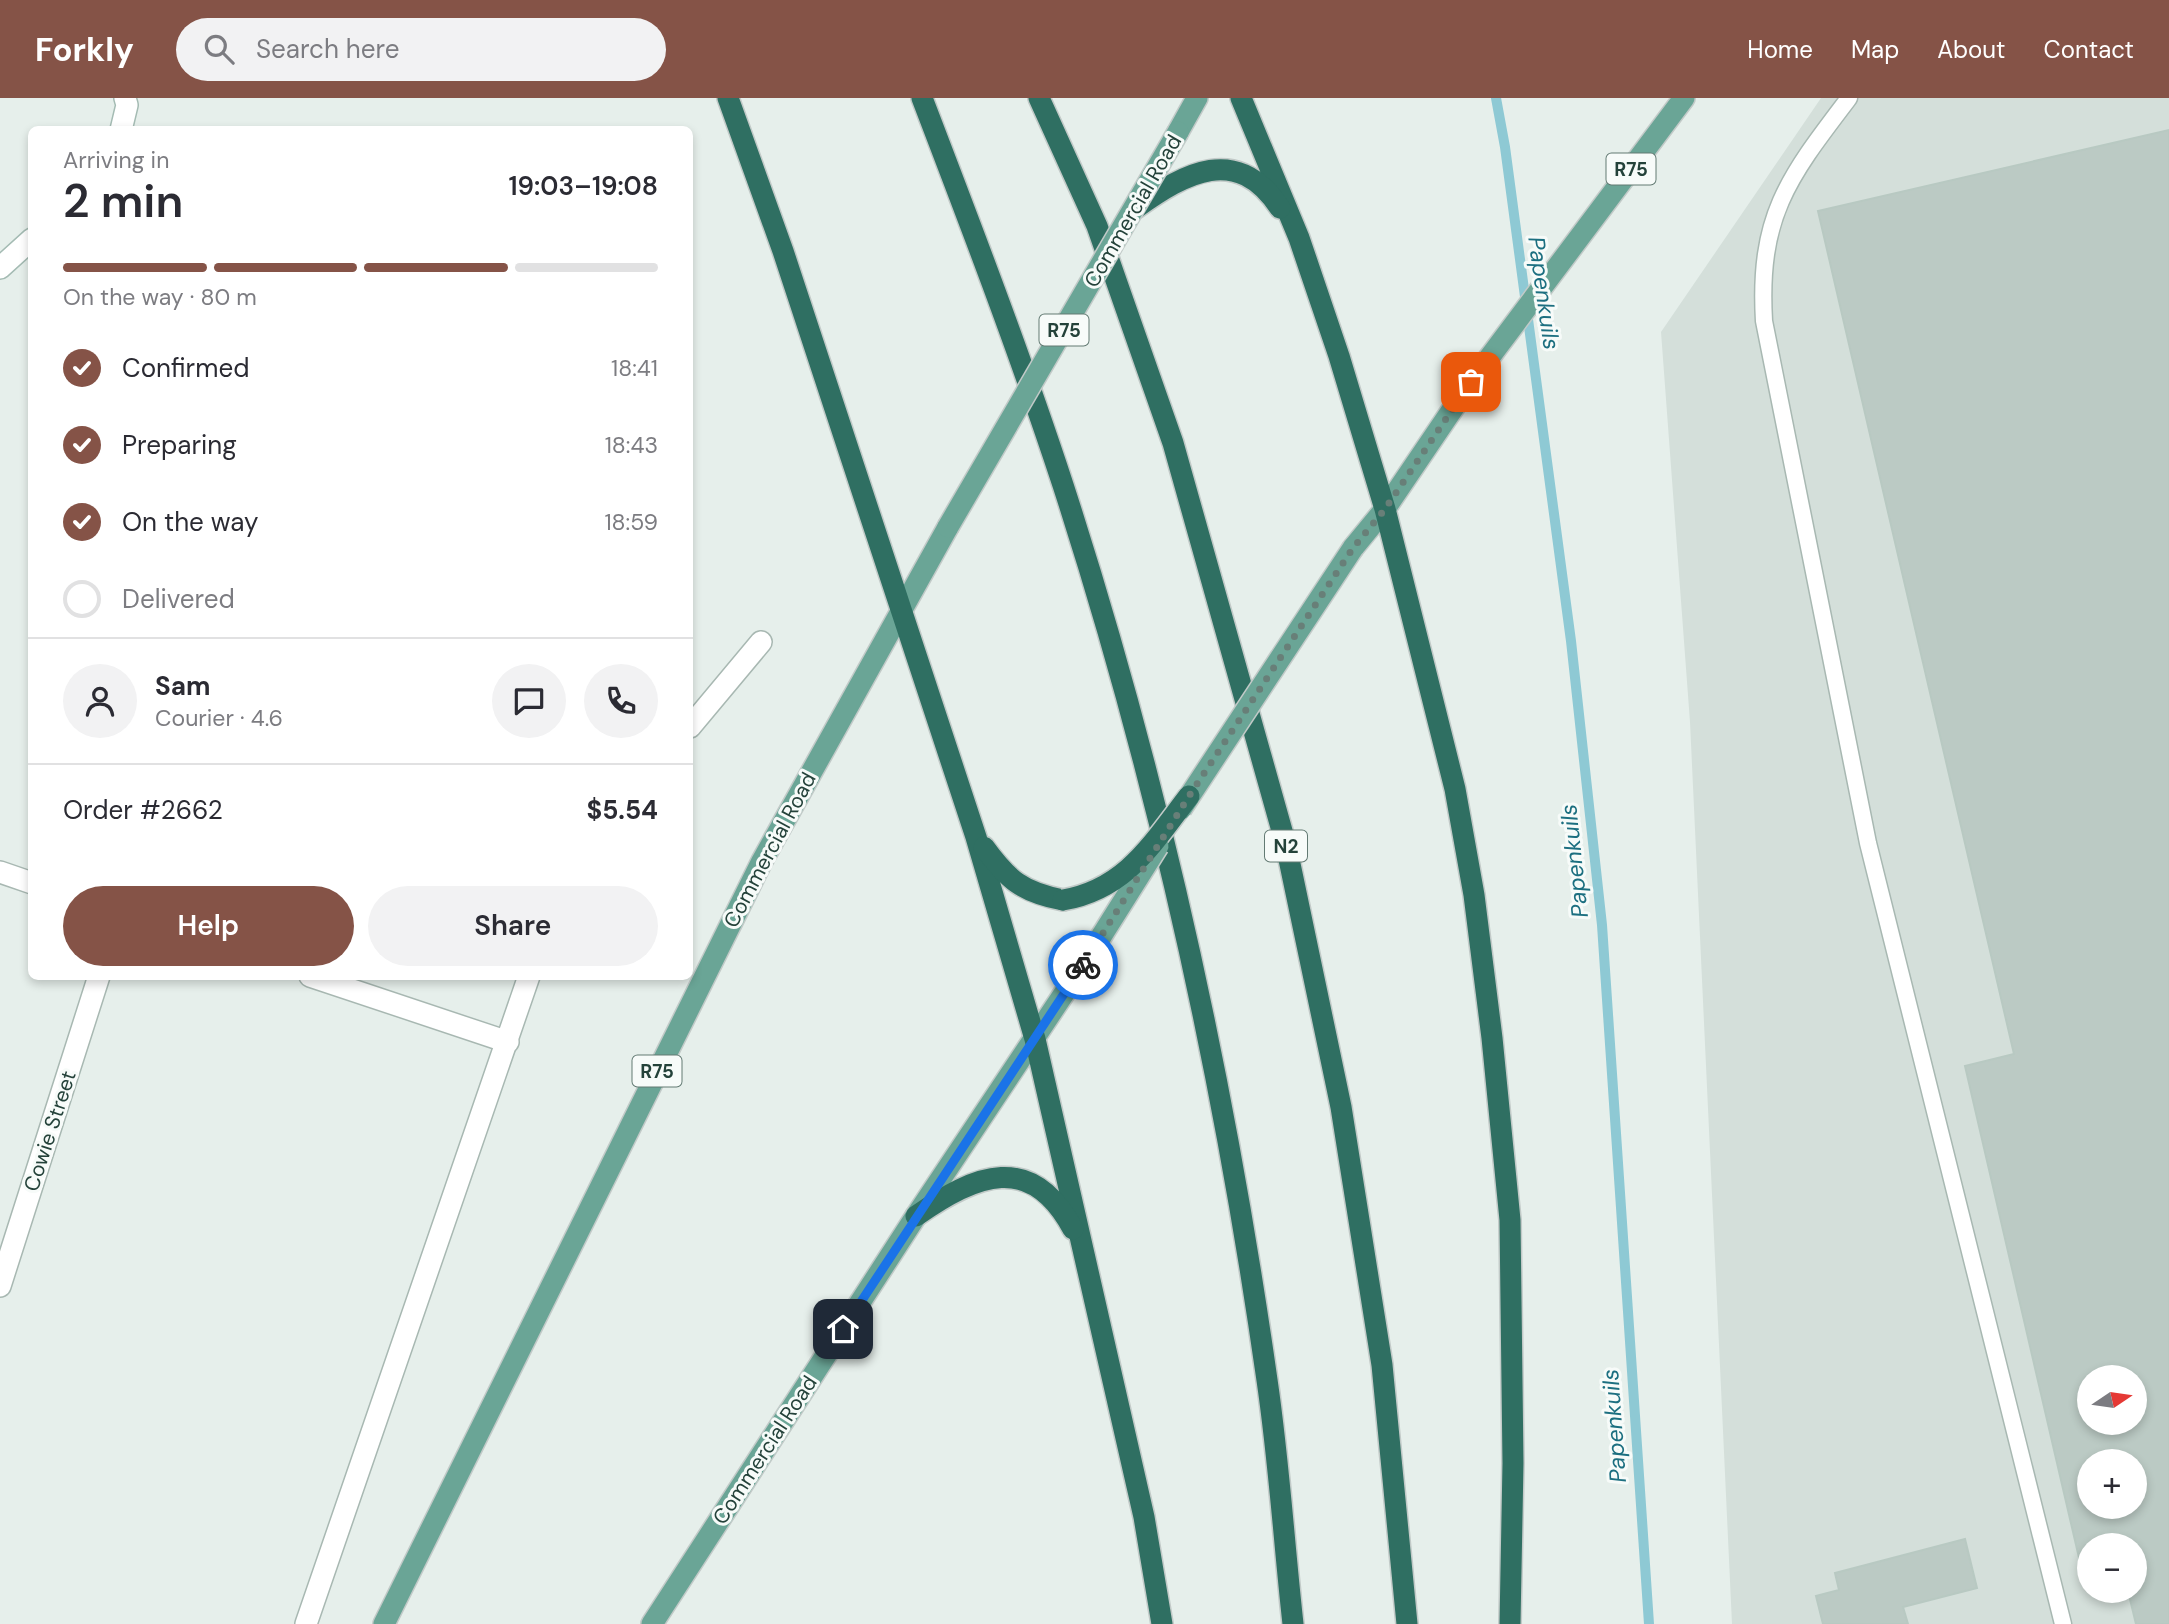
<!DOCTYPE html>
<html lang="en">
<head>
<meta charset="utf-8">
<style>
	body { margin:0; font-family:"DM Sans",sans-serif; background:#f2f2f3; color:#2b2b33; height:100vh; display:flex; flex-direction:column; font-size:26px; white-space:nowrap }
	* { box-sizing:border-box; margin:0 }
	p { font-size:23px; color:#7c7c81 }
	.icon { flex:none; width:38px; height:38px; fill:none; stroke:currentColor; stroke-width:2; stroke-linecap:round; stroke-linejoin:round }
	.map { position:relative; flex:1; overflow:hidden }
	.panel { position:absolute; left:28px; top:28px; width:665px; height:854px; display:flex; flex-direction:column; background:#fff; border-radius:10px; box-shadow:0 4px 10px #0003 }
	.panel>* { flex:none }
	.needle { width:46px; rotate:77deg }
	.controls { position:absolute; left:2077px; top:1267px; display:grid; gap:14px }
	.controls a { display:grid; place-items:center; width:70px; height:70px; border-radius:50%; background:#fff; box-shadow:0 4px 10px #0003; font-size:35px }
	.pin { position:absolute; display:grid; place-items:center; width:60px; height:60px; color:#fff; margin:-30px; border-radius:14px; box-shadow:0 4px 10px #0006 }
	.courier { position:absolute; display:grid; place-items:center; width:70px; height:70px; margin:-35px; border:5px solid #1a73e8; border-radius:50%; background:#fff; color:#222; box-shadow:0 2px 9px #0007 }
	.overview em { font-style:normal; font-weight:600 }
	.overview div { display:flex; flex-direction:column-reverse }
	.overview { display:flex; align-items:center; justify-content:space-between; height:119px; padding:0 35px }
	h1 { font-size:46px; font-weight:600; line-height:52px }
	.bar { display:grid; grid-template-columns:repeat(4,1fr); gap:10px 7px; align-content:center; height:84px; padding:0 35px }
	.bar i { height:9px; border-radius:5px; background:#e1e1e2 }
	.bar .active { background:#855347 }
	.bar p { grid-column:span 4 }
	.line { display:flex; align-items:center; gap:18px; padding:0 35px; border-top:2px solid #e1e1e2 }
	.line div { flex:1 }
	.round { display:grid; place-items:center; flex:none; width:74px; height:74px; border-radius:37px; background:#f2f2f3 }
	ol { padding:0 35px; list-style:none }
	li { display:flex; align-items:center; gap:21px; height:77px }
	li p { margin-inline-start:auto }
	li .icon { padding:7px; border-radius:50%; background:#855347; color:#fff; stroke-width:4 }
	li:last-child { color:#7c7c81 }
	li i { width:38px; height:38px; border:4px solid #e1e1e2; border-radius:50% }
	.primary-button { display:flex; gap:14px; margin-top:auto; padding:14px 35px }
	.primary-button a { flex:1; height:80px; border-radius:42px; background:#855347; color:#fff; font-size:28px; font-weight:600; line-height:80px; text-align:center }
	.primary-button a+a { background:#f2f2f3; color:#2b2b33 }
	header { display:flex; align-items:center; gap:42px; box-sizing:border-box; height:98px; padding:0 35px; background:#855347; color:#fff }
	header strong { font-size:33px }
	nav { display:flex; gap:38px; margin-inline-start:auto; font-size:24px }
	.search { width:490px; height:63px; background:#f2f2f3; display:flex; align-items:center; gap:18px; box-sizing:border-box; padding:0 24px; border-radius:38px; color:#7c7c81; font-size:26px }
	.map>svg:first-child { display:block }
</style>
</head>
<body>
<header>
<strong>Forkly</strong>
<div class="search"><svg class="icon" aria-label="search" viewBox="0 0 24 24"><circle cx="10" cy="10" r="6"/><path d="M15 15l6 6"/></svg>Search here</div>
<nav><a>Home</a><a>Map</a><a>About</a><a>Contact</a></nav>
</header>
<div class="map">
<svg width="2169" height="1526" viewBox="0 0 2169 1526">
	<rect width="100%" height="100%" fill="#e6efeb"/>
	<path fill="#d4dfda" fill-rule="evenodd" d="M1821,0h348v1526h-437l-42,-902 -29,-390zM2090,1279h45v46h-45zM2090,1363h45v46h-45zM2090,1447h45v46h-45z"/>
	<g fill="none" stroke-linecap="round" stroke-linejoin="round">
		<path stroke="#8ec9d4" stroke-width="10" d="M1496,0l9,49 66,494 31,284 47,699"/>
	</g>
	<g fill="#bbcac4" stroke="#b8c9c2" stroke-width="2" fill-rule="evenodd">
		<path d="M2169,32v1494h-33l-8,-33h7v-46h-45v28l-7,2 -118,-509 49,-12 -196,-843zM2090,1279h45v46h-45zM2090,1363h45v46h-45z"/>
		<path d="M1965,1441l12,49 -74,19 5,17h-85l-7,-28 23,-6 -4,-17z"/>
	</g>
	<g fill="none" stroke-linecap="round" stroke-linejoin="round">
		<g stroke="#a8b8b2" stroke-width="19">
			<path id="lane" d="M1849,0c-61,80 -91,118 -85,223l104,522 195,781"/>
		</g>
		<g stroke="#a8b8b2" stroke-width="24">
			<g id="street">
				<path d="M690,629l71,-85"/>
				<path d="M0,774l32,11"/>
				<path d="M310,878l198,66"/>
				<path d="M0,1188l99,-310"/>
				<path d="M306,1526l223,-648"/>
			</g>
		</g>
		<g stroke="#a4bbb3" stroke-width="24">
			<g id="secondary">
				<path d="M121,32l6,-25 -2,-7"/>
				<path d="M0,170l32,-29"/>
			</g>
		</g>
		<g stroke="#c2cac8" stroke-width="24">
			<g id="primary">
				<path d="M1178,34l19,-34"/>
				<path d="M1353,450l32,-39 86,-127 213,-284"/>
				<path d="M384,1526l378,-763 186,-334"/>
				<path d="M652,1526l264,-408 171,-257"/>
			</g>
		</g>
		<g stroke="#c2cac8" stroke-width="24">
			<g id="highway">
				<path d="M728,0l55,153 193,586 59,202 109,478 18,107"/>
				<path d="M922,0c49,128 98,256 141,387 94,290 161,593 204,895 12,81 17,163 26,244"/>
				<path d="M1039,0l58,128 76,217 113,402 55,262 41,258 25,259"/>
				<path d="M1241,0l58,140 40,118 46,153 70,280 19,106 18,143 18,182 3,243 -3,161"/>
				<path d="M1136,110c49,-35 101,-65 144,0"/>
				<path d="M984,749c24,33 38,45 79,53"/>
				<path d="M916,1118c60,-42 115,-65 157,13"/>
			</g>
		</g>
		<use href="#lane" stroke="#fff" stroke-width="16"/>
		<use href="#street" stroke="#fff" stroke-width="21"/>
		<use href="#secondary" stroke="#fff" stroke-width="21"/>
		<use href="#primary" stroke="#6aa596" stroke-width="21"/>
		<use href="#highway" stroke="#2f6f62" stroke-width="21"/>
		<g stroke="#c2cac8" stroke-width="24" stroke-linecap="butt">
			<g id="primary-bridge">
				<path d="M948,429l230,-395"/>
				<path d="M1181,711l172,-261"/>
				<path d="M1087,861l71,-113"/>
			</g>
		</g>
		<g stroke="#c2cac8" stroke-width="24" stroke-linecap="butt">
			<path id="highway-bridge" d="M1063,802c63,-11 89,-56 126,-104"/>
		</g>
		<use href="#primary-bridge" stroke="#6aa596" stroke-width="21"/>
		<use href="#highway-bridge" stroke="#2f6f62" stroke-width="21"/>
	</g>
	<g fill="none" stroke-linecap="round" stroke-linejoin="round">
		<path stroke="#687f78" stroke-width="7" stroke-dasharray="0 12.6" d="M1083,867l106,-169 164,-248 32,-39 86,-127"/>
		<path stroke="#1a73e8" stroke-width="9" d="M843,1231l240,-364"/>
	</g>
	<g text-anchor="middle" stroke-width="6" stroke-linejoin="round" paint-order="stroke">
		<g fill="#f7fbf9" stroke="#637a73" stroke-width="2">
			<rect x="1606.5" y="55.5" width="49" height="31" rx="5"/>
			<rect x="1039.5" y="216.5" width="49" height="31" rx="5"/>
			<rect x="1265" y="732.5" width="42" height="31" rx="5"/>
			<rect x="632.5" y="957.5" width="49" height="31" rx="5"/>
		</g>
		<g font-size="19" font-weight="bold" fill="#24423a">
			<text x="1631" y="78">R75</text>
			<text x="1064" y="239">R75</text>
			<text x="1286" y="755">N2</text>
			<text x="657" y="980">R75</text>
		</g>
		<g font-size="21" fill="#24423a" stroke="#f7fbf9">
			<text transform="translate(1133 113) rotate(-60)" y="7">Commercial Road</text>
			<text transform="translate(770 752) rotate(-62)" y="7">Commercial Road</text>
			<text transform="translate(50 1033) rotate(-72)" y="7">Cowie Street</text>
			<text transform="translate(765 1352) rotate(-57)" y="7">Commercial Road</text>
		</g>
		<g font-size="23" font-style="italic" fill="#1c6f80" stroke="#f7fbf9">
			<text transform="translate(1544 195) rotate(82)" y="8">Papenkuils</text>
			<text transform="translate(1574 763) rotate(-96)" y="8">Papenkuils</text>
			<text transform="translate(1614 1328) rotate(-94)" y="8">Papenkuils</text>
		</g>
	</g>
</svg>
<div class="controls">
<a><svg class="needle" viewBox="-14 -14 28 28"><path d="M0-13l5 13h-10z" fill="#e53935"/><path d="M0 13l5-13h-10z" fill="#7c7c81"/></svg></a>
<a>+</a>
<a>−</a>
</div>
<div class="pin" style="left:1471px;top:284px;background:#ea580c"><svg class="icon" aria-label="bag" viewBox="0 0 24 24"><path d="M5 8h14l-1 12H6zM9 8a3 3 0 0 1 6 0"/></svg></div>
<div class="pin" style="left:843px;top:1231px;background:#1f2937"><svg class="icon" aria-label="home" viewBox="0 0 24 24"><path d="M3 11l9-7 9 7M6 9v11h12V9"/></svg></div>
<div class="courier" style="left:1083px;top:867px"><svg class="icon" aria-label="bike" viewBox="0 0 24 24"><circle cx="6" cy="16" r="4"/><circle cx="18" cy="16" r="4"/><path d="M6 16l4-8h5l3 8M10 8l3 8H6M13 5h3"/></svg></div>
<section class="panel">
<div class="overview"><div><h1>2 min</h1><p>Arriving in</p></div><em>19:03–19:08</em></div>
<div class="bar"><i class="active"></i><i class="active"></i><i class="active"></i><i></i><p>On the way · 80 m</p></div>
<ol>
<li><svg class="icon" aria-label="check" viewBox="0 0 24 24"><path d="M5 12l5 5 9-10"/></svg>Confirmed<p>18:41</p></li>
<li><svg class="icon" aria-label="check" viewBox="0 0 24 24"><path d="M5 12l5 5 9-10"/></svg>Preparing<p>18:43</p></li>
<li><svg class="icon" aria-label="check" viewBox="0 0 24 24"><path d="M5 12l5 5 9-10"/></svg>On the way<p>18:59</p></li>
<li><i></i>Delivered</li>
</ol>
<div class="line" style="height:126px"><a class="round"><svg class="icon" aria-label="person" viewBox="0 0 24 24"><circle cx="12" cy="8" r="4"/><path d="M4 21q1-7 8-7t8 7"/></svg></a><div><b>Sam</b><p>Courier · 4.6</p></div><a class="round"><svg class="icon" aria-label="chat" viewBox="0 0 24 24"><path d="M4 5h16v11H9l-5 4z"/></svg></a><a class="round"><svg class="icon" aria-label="phone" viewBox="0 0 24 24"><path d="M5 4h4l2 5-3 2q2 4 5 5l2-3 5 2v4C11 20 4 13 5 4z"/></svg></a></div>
<div class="line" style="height:91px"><div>Order #2662</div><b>$5.54</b></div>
<div class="primary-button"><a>Help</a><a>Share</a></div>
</section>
</div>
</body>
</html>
